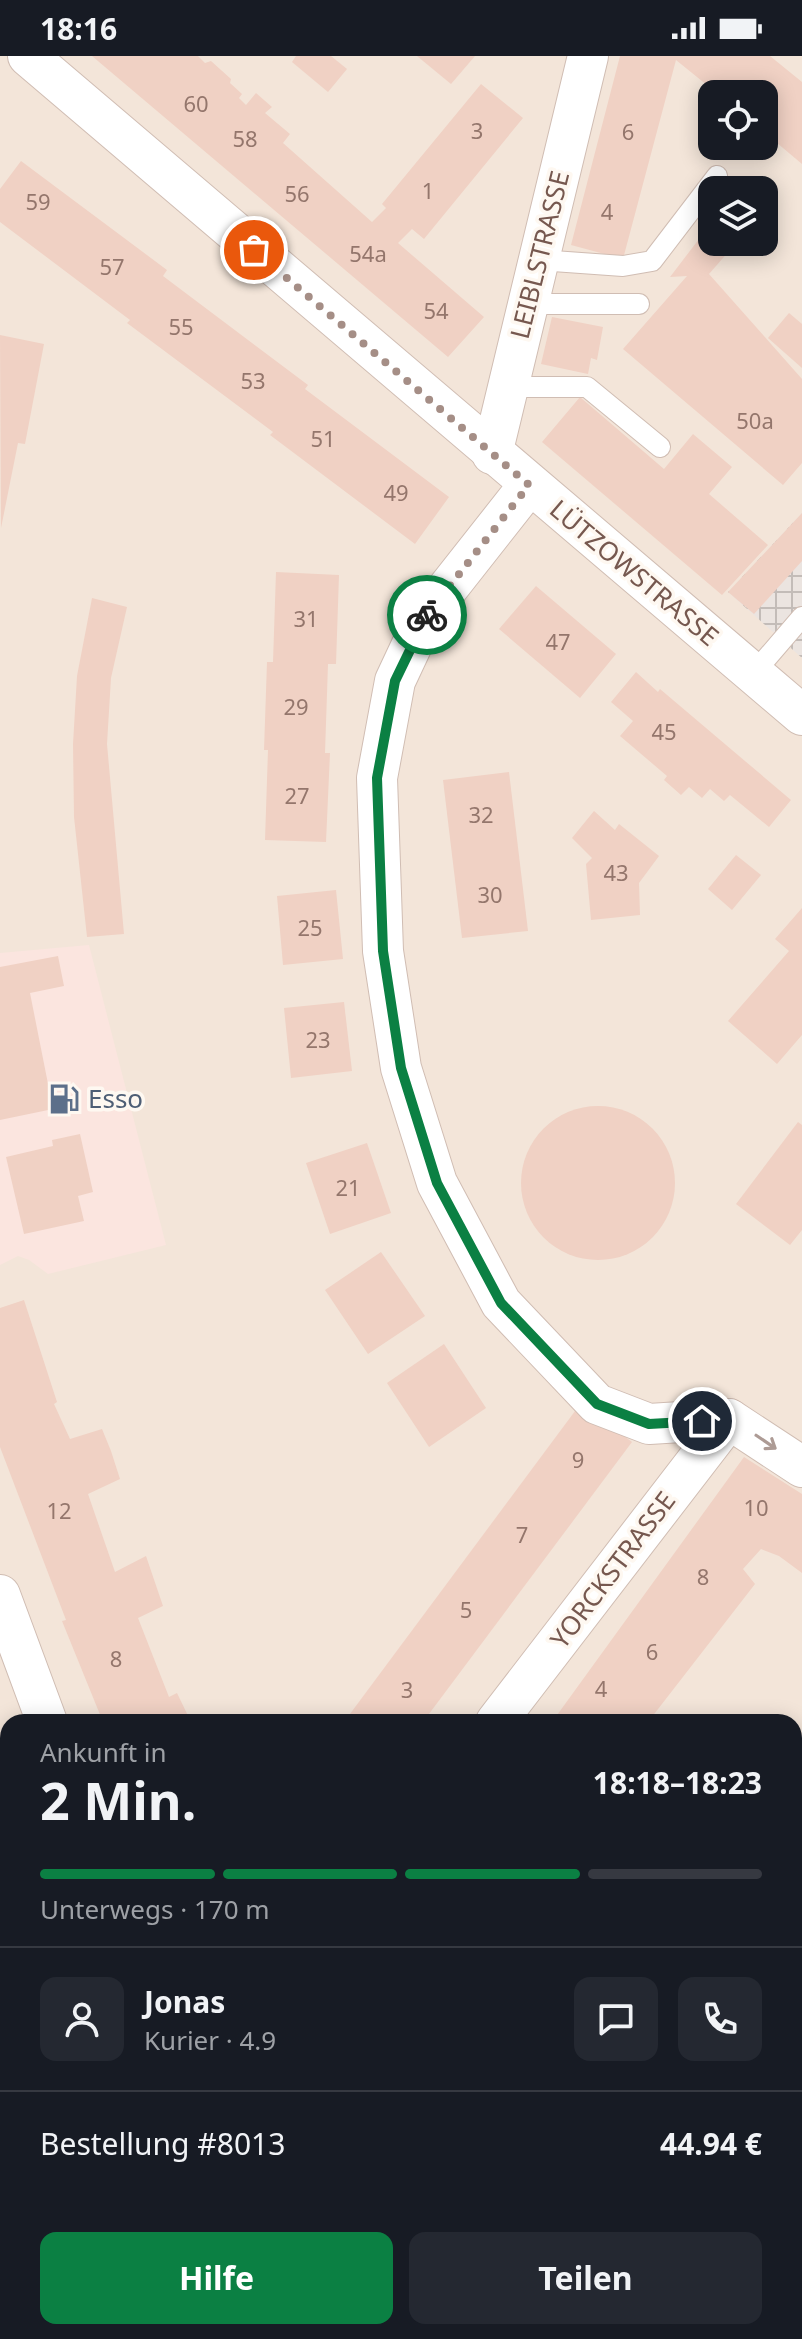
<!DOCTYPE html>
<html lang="de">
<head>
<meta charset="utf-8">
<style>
	body { margin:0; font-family:"Noto Sans",sans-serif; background:#242831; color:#f1f3f6; height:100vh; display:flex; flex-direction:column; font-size:30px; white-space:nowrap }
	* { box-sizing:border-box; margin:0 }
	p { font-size:26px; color:#9ea1a6 }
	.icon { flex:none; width:44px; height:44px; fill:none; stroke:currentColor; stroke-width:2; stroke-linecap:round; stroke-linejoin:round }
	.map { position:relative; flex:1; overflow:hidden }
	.side { position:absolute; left:0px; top:1658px; width:802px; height:626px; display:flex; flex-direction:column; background:#171b24; border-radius:24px 24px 0 0; box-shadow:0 4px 20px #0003 }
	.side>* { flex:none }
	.fabs { position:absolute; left:698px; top:24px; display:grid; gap:16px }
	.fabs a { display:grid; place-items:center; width:80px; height:80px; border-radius:16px; background:#171b24; box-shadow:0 4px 20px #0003; font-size:40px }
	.pin { position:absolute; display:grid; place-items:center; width:68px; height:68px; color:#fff; margin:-34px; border:4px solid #fff; border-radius:50%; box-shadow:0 2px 8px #0007 }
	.courier { position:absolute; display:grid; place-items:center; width:80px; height:80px; margin:-40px; border:6px solid #0b8043; border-radius:50%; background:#fff; color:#222; box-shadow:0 2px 10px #0007 }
	.headline em { font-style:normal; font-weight:700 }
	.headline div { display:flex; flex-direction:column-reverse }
	.headline { display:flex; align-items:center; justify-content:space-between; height:136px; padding:0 40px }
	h1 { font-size:52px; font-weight:700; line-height:60px }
	.bar { display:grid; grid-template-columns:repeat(4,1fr); gap:12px 8px; align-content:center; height:96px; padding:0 40px }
	.bar i { height:10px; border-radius:6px; background:#363941 }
	.bar .active { background:#0b8043 }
	.bar p { grid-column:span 4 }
	.line { display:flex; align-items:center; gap:20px; padding:0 40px; border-top:2px solid #363941 }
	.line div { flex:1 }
	.round { display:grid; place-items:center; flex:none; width:84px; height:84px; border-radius:16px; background:#242831 }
	.cta { display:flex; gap:16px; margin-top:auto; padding:16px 40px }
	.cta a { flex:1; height:92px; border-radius:16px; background:#0b8043; color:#fff; font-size:32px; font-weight:700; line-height:92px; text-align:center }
	.cta a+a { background:#242831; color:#f1f3f6 }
	.status { display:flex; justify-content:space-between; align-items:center; height:56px; padding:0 40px; background:#171b24; direction:ltr }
	.status svg { height:22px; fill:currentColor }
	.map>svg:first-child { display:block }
</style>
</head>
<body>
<div class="status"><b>18:16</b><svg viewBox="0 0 49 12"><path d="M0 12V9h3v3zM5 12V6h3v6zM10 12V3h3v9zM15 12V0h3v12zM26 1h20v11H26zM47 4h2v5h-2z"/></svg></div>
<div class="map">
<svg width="802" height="2283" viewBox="0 0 802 2283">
	<defs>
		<pattern id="industrial-grid" width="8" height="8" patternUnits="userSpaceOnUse" patternTransform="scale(2)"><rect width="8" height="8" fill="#ebe4e0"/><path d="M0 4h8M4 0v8" fill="none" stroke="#c3bcb8"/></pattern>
		<pattern id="forest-crowns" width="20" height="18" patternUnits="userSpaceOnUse" patternTransform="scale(2)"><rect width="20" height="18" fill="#dae9c9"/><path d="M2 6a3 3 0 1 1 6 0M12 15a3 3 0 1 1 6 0" fill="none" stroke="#b5c0a6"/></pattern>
	</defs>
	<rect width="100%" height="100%" fill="#fcf3eb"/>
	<path fill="#f3e5d9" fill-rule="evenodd" d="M0,0h802v2283h-802zM712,38h52v52h-52zM712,134h52v52h-52zM8,1666h786v610h-786z"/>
	<path fill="#fbe5df" d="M89,889l77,300 -118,29 -19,-14 -11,-4 -18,9v-312z"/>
	<path fill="url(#industrial-grid)" d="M802,457v145l-74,-66z"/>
	<path fill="#dae9c9" d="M0,1702l8,17v98l-8,-6z"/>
	<g fill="url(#forest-crowns)">
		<path d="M0,2107l8,6v73l-8,-7z"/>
		<path d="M122,2276h155l8,7h-154z"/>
	</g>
	<g fill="#f0d1c4">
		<path d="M92,0h106l7,7 6,-2 20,18 -1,4 12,11 -3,4 7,7 10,-12 16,14 -7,6 25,21 -7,9 89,79 14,-14 -4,-4 99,-120 42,34 -99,121 -12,-10 -14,14 86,74 -36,40z"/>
		<path d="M296,0h35l16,13 -19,23 -36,-30z"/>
		<path d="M417,0h58l-24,28z"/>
		<path d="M620,0h150l32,26v82l-38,-32v-38h-46l-42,-34 -53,199 -52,-14z"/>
		<path d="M21,105l146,109 -4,6 145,109 -3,4 144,108 -34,47 -145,-109 3,-3 -146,-109 3,-3 -130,-98v-33z"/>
		<path d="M744,124l14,10h-22z"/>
		<path d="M712,166v20h25l-28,32 93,105v84l-19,22 -160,-136 64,-73 -17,1z"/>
		<path d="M789,257l13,11v44l-34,-30z"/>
		<path d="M552,261l51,10 -6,33 -6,-2 -3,16 -47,-10z"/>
		<path d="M0,279l44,9 -19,100 -7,-1 -17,85z"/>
		<path d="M580,341l84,72 29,-35 39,33 -23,27 59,51 -46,50 -180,-153z"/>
		<path d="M802,457v48l-48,53 -26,-22z"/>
		<path d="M276,516l63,3 -3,89h-8l-3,89h5l-4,89 -61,-2 3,-90h-4l3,-88h6z"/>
		<path d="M536,530l80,68 -36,44 -81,-69z"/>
		<path d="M92,542l35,9 -16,71 -4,66 17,190 -37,3 -13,-120 -1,-73 4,-68z"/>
		<path d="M636,616l22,20 2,-3 131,111 -22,27 -39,-32 -6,6 -14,-12 -8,9 -13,-11 -8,8 -17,-15 3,-4 -47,-40 13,-15 -22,-19z"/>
		<path d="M509,716l19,159 -66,7 -19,-158z"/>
		<path d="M594,755l21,19 4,-6 40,32 -20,27 1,32 -49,5 -5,-56 6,-6 -20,-20z"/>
		<path d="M736,799l25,20 -29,35 -24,-21z"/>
		<path d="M336,834l7,69 -60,6 -6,-69z"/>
		<path d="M802,852v127l-25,29 -49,-43 61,-70 -14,-12z"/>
		<path d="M58,900l6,30 -34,7 23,116 -53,11v-153z"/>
		<path d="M344,946l8,69 -61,7 -7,-70z"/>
		<circle cx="598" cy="1127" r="77"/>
		<path d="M798,1066l4,3v105l-12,15 -54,-41z"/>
		<path d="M80,1078l13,58 -15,4 6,25 -60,13 -18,-77 47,-11 -1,-6z"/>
		<path d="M367,1087l24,70 -61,21 -24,-71z"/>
		<path d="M381,1196l44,64 -57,38 -43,-64z"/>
		<path d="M24,1244l33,102 -3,2 16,35 32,-10 9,22 9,28 -32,15 27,78 31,-16 17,50 -25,12 31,79 8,-4 14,29h-88l-41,-101 4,-1 -66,-173v-139z"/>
		<path d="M444,1288l42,64 -57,39 -42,-64z"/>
		<path d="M581,1347l51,39 -209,280h-79z"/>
		<path d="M744,1401l58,37v79l-23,-17 -18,-7 -18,20 12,15 -107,138h-96z"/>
		<path d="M794,1787l8,3v50l-8,-2z"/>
		<path d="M794,1901l8,3v89l-8,-3z"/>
		<path d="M794,2092l8,2v77l-8,-3z"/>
		<path d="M548,2276h89l7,7h-89z"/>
	</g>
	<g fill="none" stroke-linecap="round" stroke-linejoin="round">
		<g stroke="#d0bdb3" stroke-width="22">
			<g id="service">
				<path d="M539,204l84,6 29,-5 65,-85"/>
				<path d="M528,248h111"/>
				<path d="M508,331h79l73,60"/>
				<path d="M753,618l49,-57"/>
			</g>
		</g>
		<g stroke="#d0bdb3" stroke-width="42">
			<g id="minor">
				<path d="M28,0l774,659"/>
				<path d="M492,398l96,-398"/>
				<path d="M529,429l-104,132 -30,64 -18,97 6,173 18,117 36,115 64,120 96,101 52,20 80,-5 73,48"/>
				<path d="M0,1539l47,127"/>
				<path d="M496,1666l233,-303"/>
				<path d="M794,2029l8,3"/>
				<path d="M0,2227l8,6"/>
				<path d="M61,2276l9,7"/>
			</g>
		</g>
		<g stroke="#d9d0ce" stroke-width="46">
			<g id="primary">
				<path d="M0,1919l8,5"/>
				<path d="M0,2023l8,5"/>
				<path d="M340,2276l9,7"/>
				<path d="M463,2276l7,7"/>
			</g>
		</g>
		<use href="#service" stroke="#fff" stroke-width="20"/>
		<use href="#minor" stroke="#fff" stroke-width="40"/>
		<use href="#primary" stroke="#f6d0a8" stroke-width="44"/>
	</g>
	<defs><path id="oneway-shaft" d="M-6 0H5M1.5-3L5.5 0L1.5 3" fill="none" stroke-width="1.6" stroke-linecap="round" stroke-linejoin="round" transform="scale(2)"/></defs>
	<use stroke="#ad9b95" href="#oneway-shaft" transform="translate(766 1386) rotate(34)"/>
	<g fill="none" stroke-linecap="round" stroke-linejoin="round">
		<path stroke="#a58e86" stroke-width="8" stroke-dasharray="0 14.4" d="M254,194l275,235 -102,130"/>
		<path stroke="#0b8043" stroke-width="10" d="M427,559l-32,66 -18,97 6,173 18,117 36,115 64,120 96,101 52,20 53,-3"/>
	</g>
	<defs>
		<g id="fuel-bare" transform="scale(2.4)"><path d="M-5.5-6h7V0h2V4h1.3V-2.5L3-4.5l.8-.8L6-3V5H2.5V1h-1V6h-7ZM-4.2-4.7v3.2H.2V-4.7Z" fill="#5c6f8a" stroke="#fef8f1" stroke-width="2.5" paint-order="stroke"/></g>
	</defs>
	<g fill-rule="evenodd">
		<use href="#fuel-bare" x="64" y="1043"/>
	</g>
	<g text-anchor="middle" stroke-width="7" stroke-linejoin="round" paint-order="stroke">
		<g font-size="22" fill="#94766c">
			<text x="196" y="56">60</text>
			<text x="477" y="83">3</text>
			<text x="628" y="84">6</text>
			<text x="245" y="91">58</text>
			<text x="428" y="143">1</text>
			<text x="297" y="146">56</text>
			<text x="38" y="154">59</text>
			<text x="607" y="164">4</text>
			<text x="368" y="206">54a</text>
			<text x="112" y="219">57</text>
			<text x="436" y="263">54</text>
			<text x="181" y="279">55</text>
			<text x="253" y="333">53</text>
			<text x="755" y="373">50a</text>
			<text x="323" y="391">51</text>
			<text x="396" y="445">49</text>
			<text x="306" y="571">31</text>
			<text x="558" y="594">47</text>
			<text x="296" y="659">29</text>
			<text x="664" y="684">45</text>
			<text x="297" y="748">27</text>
			<text x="481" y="767">32</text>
			<text x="616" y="825">43</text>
			<text x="490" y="847">30</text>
			<text x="310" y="880">25</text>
			<text x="318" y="992">23</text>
			<text x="348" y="1140">21</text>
			<text x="578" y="1412">9</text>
			<text x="756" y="1460">10</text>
			<text x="59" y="1463">12</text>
			<text x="522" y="1487">7</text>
			<text x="703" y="1529">8</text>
			<text x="466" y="1562">5</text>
			<text x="652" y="1604">6</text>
			<text x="116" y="1611">8</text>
			<text x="601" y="1641">4</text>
			<text x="407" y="1642">3</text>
		</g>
		<g font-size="26" fill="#76584f" stroke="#fef8f1">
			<text transform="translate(540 199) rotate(-76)" y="9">LEIBLSTRASSE</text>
			<text transform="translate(634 517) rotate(40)" y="9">LÜTZOWSTRASSE</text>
			<text transform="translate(613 1514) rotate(-53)" y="9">YORCKSTRASSE</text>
		</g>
		<g font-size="26" fill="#4e5e75" stroke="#fef8f1" text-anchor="start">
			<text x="88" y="1052">Esso</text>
		</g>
	</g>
</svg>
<div class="fabs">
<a><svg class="icon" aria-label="locate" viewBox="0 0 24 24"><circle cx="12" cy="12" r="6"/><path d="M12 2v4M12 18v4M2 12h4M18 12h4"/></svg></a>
<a><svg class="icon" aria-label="layers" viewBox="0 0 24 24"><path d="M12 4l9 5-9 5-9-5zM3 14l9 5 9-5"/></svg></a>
</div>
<div class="pin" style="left:254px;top:194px;background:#ea580c"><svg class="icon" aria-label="bag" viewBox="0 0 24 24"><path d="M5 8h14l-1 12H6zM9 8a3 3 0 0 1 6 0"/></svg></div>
<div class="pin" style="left:702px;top:1365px;background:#1f2937"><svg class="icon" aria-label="home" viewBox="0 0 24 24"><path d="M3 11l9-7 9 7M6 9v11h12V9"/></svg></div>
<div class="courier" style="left:427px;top:559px"><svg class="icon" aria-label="bike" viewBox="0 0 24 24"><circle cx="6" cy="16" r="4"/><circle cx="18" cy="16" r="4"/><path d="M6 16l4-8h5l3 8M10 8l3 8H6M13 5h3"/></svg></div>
<section class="side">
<div class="headline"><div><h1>2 Min.</h1><p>Ankunft in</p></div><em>18:18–18:23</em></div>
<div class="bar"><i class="active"></i><i class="active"></i><i class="active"></i><i></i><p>Unterwegs · 170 m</p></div>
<div class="line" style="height:144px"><a class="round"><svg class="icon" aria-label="person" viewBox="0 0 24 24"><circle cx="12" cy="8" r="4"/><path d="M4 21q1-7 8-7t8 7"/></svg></a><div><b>Jonas</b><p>Kurier · 4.9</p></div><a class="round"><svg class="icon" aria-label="chat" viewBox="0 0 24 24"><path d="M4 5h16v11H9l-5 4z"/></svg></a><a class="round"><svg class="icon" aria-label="phone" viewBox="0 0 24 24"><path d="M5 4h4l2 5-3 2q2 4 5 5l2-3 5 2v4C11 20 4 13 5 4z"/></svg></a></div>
<div class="line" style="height:104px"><div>Bestellung #8013</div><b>44.94 €</b></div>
<div class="cta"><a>Hilfe</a><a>Teilen</a></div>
</section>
</div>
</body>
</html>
